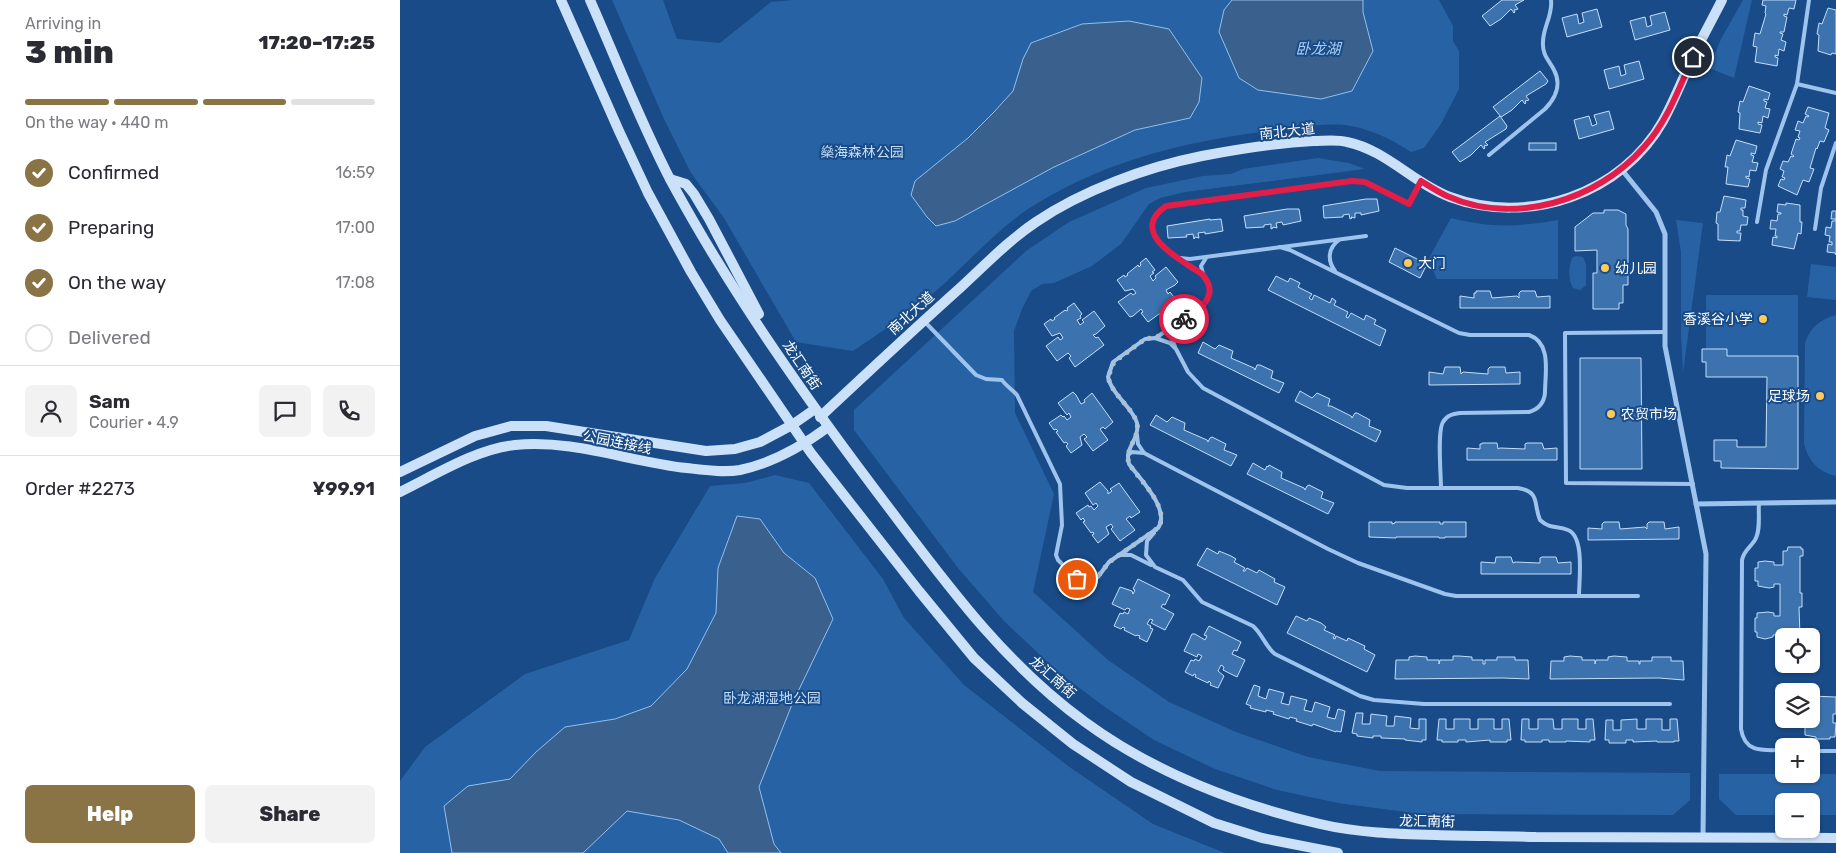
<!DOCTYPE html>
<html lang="en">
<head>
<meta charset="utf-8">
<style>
	body { margin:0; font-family:Rubik,"Noto Sans SC",sans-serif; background:#f2f2f3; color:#2b2b33; height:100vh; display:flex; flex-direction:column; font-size:19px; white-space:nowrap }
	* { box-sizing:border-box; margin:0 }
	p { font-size:16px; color:#7c7c81 }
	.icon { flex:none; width:28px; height:28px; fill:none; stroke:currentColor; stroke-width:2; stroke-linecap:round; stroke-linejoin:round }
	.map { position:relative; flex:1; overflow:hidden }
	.details { display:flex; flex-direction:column; background:#fff; width:400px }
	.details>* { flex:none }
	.fabs { position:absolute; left:1375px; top:628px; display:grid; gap:10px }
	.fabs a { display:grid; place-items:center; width:45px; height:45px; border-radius:8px; background:#fff; box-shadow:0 1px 4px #0004; font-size:25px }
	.pin { position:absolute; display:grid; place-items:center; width:42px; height:42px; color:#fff; margin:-21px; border:2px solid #fff; border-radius:50%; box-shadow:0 1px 5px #0007 }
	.courier { position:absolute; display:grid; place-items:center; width:50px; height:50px; margin:-25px; border:4px solid #e11d48; border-radius:50%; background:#fff; color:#222; box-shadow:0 1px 6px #0007 }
	.summary em { font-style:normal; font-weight:800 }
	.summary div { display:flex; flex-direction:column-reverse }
	.summary { display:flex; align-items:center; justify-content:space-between; height:85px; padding:0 25px }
	h1 { font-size:32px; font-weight:800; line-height:38px }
	.bar { display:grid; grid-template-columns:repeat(4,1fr); gap:8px 5px; align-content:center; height:60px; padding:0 25px }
	.bar i { height:6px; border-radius:4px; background:#e1e1e2 }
	.bar .selected { background:#8a7345 }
	.bar p { grid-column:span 4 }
	.line { display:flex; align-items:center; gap:12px; padding:0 25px; border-top:1px solid #e1e1e2 }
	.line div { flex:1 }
	.round { display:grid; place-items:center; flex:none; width:52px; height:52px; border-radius:8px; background:#f2f2f3 }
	ol { padding:0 25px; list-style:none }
	li { display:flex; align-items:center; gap:15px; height:55px }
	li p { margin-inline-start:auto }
	li .icon { padding:5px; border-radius:50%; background:#8a7345; color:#fff; stroke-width:4 }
	li:last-child { color:#7c7c81 }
	li i { width:28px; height:28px; border:2px solid #e1e1e2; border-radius:50% }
	.primary-button { display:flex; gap:10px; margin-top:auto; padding:10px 25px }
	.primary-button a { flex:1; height:58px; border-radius:8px; background:#8a7345; color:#fff; font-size:20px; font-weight:800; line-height:58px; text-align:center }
	.primary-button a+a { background:#f2f2f3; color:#2b2b33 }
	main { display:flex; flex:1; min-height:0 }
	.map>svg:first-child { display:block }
</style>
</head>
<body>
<main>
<section class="details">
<div class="summary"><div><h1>3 min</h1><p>Arriving in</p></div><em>17:20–17:25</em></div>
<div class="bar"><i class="selected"></i><i class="selected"></i><i class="selected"></i><i></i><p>On the way · 440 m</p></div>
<ol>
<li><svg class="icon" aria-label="check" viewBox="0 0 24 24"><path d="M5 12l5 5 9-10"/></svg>Confirmed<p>16:59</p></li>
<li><svg class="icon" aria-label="check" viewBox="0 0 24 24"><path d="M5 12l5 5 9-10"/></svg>Preparing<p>17:00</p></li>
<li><svg class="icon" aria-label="check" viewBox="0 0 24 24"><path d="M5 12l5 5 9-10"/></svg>On the way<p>17:08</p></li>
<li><i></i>Delivered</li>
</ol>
<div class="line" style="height:90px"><a class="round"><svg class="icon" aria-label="person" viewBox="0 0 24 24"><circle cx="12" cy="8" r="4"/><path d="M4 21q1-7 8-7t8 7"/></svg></a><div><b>Sam</b><p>Courier · 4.9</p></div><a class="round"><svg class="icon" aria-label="chat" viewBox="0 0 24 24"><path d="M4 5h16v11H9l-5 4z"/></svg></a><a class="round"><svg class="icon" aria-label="phone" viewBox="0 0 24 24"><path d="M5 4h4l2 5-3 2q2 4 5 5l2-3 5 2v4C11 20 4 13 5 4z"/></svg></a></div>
<div class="line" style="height:65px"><div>Order #2273</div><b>¥99.91</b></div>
<div class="primary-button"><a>Help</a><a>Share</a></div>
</section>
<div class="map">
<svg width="1436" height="853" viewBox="0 0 1436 853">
	<rect width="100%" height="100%" fill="#184b87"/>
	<g fill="#2763a4">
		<path d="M212,0h51l14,39 43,4 51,-41 23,-2h645l14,26v15l6,10v38l-18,35 -17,24 -13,4c-20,-13 -42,-24 -66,-27 -25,-2 -51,3 -76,6 -82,10 -161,29 -233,73 -40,24 -70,62 -106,92 -24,20 -51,37 -77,55l-57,-9 -72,-124 -33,-45 -27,-54z"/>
		<path d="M1343,0h9l-18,78 -25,-10 12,-29z"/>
		<path d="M918,158l31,5 16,6 -180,23 -25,6 -11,6 -28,40 -29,22 -38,17 -12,1 -11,7 -9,18 -8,22 1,82 39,81 -21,98 75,68 61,42 67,30 72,25 72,14 310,2v27l-17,15 -253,-1 -82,-11 -61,-13 -62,-21 -61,-29 -52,-35 -45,-34 -53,-50 -46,-53 -104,-138v-20l172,-159 43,-29 77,-34 57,-12 28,-2 12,-5z"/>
		<path d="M1051,218c38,10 68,9 107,2v59h-121l-9,-19z"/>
		<path d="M1276,220l27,3 -20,150 -2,-39v-82z"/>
		<path d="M1176,256l7,1 3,7v21l-6,5 -7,-2c-5,-8 -5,-23 0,-31z"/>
		<path d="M1411,264l25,3v33l-29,-3z"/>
		<path d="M1306,295h92v61h-71l-1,-7h-20z"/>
		<path d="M1436,315v161c-18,-4 -28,-15 -32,-33l1,-100c5,-15 15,-24 31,-28z"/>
		<path d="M375,475l34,8 74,96 21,39 60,67 104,81 85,58 72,29h-825v-72l25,-34 100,-73 104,-34 26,-62 55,-92 35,-3z"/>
		<path d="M1319,774h117v41h-25v-14h-27v14h-48l-17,-16z"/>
	</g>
	<g fill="#3a618d" stroke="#90c0f0">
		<path d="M832,0h131v12l10,39 -21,40 -31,8 -63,-9 -19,-12 -20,-46 5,-22z"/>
		<path d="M729,21l40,8 33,49 -3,24 -9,16 -55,12 -81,37 -99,54 -19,5 -9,-9 -16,-22 4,-14 53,-43 26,-26 19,-21 10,-32 8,-16 51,-19z"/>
		<path d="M337,516l23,3 24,34 31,25 18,41 -40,83 -34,85 15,57 7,9h-53l-9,-14 -40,-19 -52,-9 -44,42h-131l-8,-47 24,-20 42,-7 26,-27 29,-25 50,-8 36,-13 36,-37 29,-56 2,-45z"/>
	</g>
	<g fill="#3c73ae" stroke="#c4defa">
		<path d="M1102,0h22l-9,5 3,4 -4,1 1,2 -1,1 -3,-4 -10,10 -11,7 -8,-10z"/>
		<path d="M1363,0h33l-2,9 -5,-1 -2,7 -3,-1v2l3,1 -3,15h-4v1l3,1 -2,6 5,2 -2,9 -5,-2 -1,7 -3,-1v2l3,1 -1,8 -22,-4 2,-15 -4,-1 2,-13 5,1 6,-20 -1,-1 1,-7 -4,-1z"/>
		<path d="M1428,8l8,2v44l-4,-1 -1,2 -13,-4 1,-16 -2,-1 2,-11 3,1z"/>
		<path d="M1197,9l5,18 -35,10 -5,-19 15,-4 2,10 5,-2 -2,-9z"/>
		<path d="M1265,12l5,18 -35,10 -5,-19 15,-4 2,10 5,-2 -2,-9z"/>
		<path d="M1239,61l5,18 -35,10 -5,-19 15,-4 2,10 5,-2 -2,-9z"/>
		<path d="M1140,71l8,10 -2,3 -20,12 3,4 -4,1 1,1 -1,2 -3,-4 -10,10 -11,7 -8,-10z"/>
		<path d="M1349,86l21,7 -2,7 -4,-1v2l3,1 -2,6 5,1 -2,9 -5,-2 -1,7 -4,-1v2l4,1 -2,8 -21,-4 1,-16 -2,-1 2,-11 3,1z"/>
		<path d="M1408,107l21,6 -4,15 4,2 -5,12 -4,-1 -3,8 -1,-1 -6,20 4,1 -5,13 -6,-2 -6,15 -19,-9 3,-7 3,1 1,-2 -3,-1 2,-6 -4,-2 3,-8 5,1 3,-6 2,1 1,-1 -3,-2 5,-15 3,1 1,-2 -2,-1 2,-6 -5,-1 3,-9 5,2 3,-7 2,1 1,-1 -4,-2z"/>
		<path d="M1209,111l5,18 -35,10 -5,-19 15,-4 3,10 5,-2 -3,-9z"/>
		<path d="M1100,116l7,10 -1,3 -21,13 3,3 -4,1 1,2 -1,1 -3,-4 -10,10 -11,7 -8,-10z"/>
		<path d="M1336,140l21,6 -2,8 -4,-1v2l3,1 -2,6 6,1 -2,8 -6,-1 -1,7 -3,-1v2l4,1 -2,8 -22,-3 2,-17h-3l2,-12 3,1z"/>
		<rect x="1129" y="143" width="27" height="7"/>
		<path d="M1324,196l22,4 -1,8h-4v2h2v6l5,1 -1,8h-6l-1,6h-3v2h4l-1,8 -22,-1v-16l-2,-1 1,-11h3z"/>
		<path d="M966,199h11l2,12 -18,4v-2h-6v5l-4,-1 1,1 -2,1 -1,-5 -6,1v2l-19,1 -1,-12z"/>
		<path d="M1386,203l14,2v17h2l-1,12 -3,-1 -4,16 -22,-4 1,-8 4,1v-2h-2l1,-7h-6l1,-9 6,1 1,-7h3v-1l-4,-1 1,-8 8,1z"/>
		<path d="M887,209h12l2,12 -18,4 -1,-3 -6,1 1,5 -4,-1v1l-2,1v-5l-7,1v2l-18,1 -2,-12z"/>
		<path d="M1204,210h14l8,4v11l2,4v56h-5v18h-4v6h-26v-36h4v-23l-22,1v-24l18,-14h11z"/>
		<path d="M1432,211h4v44l-1,-2 -8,-1 1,-8 4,1v-3h-3l1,-6 -5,-1 1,-8 5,1 1,-7h3l1,-2h-5z"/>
		<path d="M810,219v1l11,-1 2,12 -18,3v-2l-7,1 1,5 -4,-1 -1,2 -1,-5 -7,1 1,2 -19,1 -1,-12z"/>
		<path d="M995,248l32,16 -7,14 -31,-16z"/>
		<path d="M746,258l9,12 -3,2 2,1 -4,3 3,5 3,-3 -1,-2 11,-9 12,15 -3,3 -9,5 2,4 2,-2 7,9 -29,21 -7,-9 2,-1 -2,-3 -8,7 -3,1 -12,-15 13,-9 2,2 3,-2 -3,-4 -8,2 -8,-11 7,-5 1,2 3,-2 -1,-1 11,-9 1,2 2,-2 -1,-2z"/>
		<path d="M876,276l12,6 2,-4 10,5 -2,4 14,7 -3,4 3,2 2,-5 16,8 2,-5 4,3 -2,4 14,7 -2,5 2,1 3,-5 13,7 2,-5 10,5 -2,4 12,6 -6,16 -112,-56z"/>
		<path d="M1076,291h14l2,7 25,-2 2,2v-5l2,-2h14l2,6 13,-1v12h-90v-12l14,2v-5h2z"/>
		<path d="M674,303l8,11 -2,2 1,2 -4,2 3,5 4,-3 -2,-2 12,-9 11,15 -9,8 -3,1 3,3 2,-1 6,8 -29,22 -6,-9 2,-2 -3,-3 -11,8 -11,-15 12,-9 2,3 3,-2 -3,-5 -8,3 -8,-12 7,-5 1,2 3,-2 -1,-1 11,-8 1,1 2,-1 -1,-2z"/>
		<path d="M803,342l12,7 4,-4 14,6 -2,7 23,10 1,2 2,-5h3l13,6 -2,7 13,5 -5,10 -81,-40z"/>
		<path d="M1302,349h25v7h71v113l-77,-1v-7h-7v-21h23v7h29l1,-70h-61v-15h-4z"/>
		<path d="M1180,358h61l1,111h-62z"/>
		<path d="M1045,367h15l1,7 2,-2 25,2v-5l2,-2h15l1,6 14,-1v12l-91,1v-13l14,2z"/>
		<path d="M900,391l12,7 5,-5 13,6 -2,7h3l20,10 1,2 3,-5h2l13,7 -1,6 12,5 -5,11 -81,-41z"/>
		<path d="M673,392l3,3 5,9 4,-2 -1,-2 8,-7 21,29 -8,7 -2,-2 -3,2 8,11 -15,11 -9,-12 3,-2 -3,-3 -4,3 2,8 -11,8 -5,-7 2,-2 -2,-2 -2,1 -8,-11 2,-1 -2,-2 -2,1 -5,-7 12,-8 2,2 1,-1 3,4 4,-3 -2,-4 -2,2 -9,-12z"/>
		<path d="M756,415l11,7 5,-5 13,6 -1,7 23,10 1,2 2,-4 2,-1 14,7 -2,6 13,5 -6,11 -81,-41z"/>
		<path d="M1082,443h15l1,6 2,-1 25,1v-5l2,-1h15l2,6 13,-1v12h-90v-12l13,1v-5h2z"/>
		<path d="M853,463l12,7 2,-4 1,1 1,-2 13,7 -1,6 23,10 1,2 2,-4 2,-1 14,7 -2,6 13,5 -6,11 -81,-40z"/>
		<path d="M700,482l8,9v3l4,-3 -2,-2 9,-6 21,29 -9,6 -1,-2 -4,3 9,11 -15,11 -9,-12 2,-2 -2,-3 -5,3 3,7 -11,9 -6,-8 2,-1 -1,-2 -2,1 -8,-11 2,-1 -2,-3 -2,2 -5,-7 12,-8 1,2 2,-1 3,4 4,-4 -2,-3 -3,2 -8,-12z"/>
		<path d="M969,522h23v2l3,-1v-1h45v2h3v-2h23v15h-21v1h-6v-1h-43v1l-27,-1z"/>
		<path d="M1204,522h15l1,7 25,-2 2,2v-5l2,-2h15l1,7 14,-2v12l-91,1v-12l14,1v-5z"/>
		<path d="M1388,547h13v2h2v7h-3v37h2v14h-3l1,29h-16v13h-2v-14h-9v2l-8,2 -8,-2v-5h-2v-14h2v-5l11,-1 6,1v3h6v-32h-6v3l-5,1 -11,-2v-5h-3v-13h3v-6l7,-1 9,1v3h9v-14h4z"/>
		<path d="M807,548l11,6 1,-3 12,5 5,3 -2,3 11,6 -2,3h2l2,-3 10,5 2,-3 16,9 -1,3 11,5 -8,18 -80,-40z"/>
		<path d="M1096,557h15l2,6 2,-1 25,1v-5l2,-1h14l2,6 13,-1v12h-90v-12l14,1z"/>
		<path d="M738,579l32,16 -5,10 -2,-1 -2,3 13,7 -9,16 -14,-7 2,-3 -3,-1 -3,5 4,2 -1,2 3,1 -6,13 -8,-4 1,-2 -3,-1 -1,1 -12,-6 1,-2 -2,-1 -2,2 -7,-3 6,-13 3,1 1,-2 4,2 2,-5 -3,-1 -2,2 -13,-6 8,-17 12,4 1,3 2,-4 -2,-1z"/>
		<path d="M896,616l11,5 2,-3 12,5 5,4 -2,3 11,5 -2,3 2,1 1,-3 11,5 1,-3 17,8 -1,3 11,6 -8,17 -80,-39z"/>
		<path d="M809,626l32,16 -4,9 -3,-1 -2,4 13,6 -8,17 -14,-7 1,-3 -3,-2 -3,6 6,5 -6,12 -8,-3 1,-2 -2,-2 -1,2 -13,-6 1,-2 -2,-1 -1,2 -8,-4 6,-12 3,1 1,-2 4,2 3,-5 -4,-2 -1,3 -13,-6 8,-17h3l10,6 2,-4 -3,-1z"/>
		<path d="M1015,656l12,1v3h12v4l1,-4h13v-4h6l13,1v3h11v4h2v-4h12v-3h18v3h13l1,19 -26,-1 -108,1 1,-19h13v-3z"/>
		<path d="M1170,656l12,1v3h13v4l1,-4h12v-3l6,-1 13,1v4h12v3h1v-3h12v-4h19v4h12l1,19 -25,-2 -109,1 1,-18h13v-4z"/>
		<path d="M854,685l6,2 -2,9 8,3 3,-10 15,4 -3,10 8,2 2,-9 16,4 -3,10 8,2 3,-10 15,5 -3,10 8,2 3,-10 7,2 -4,21 -5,-1v1l-23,-8 -1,2 -16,-5 1,-2 -7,-2 -1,2 -16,-5 1,-2 -8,-2v2l-16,-4 1,-2 -5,-2z"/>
		<path d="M1411,696l25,1v17h-3v9h3l-1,14h-5v2h-14v-2l-11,-2v-8h3v-4h5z"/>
		<path d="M956,713h7l-1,11h8l1,-10 16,2 -1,10h8l1,-10 16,2 -1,10 9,1v-10h7v21h-4v2l-17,-2v-1l-24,-1v-2h-8v2l-16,-2v-2l-5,-1z"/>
		<path d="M1039,719h7v10h8v-10h16v10h8v-10h16v10h8v-10h7l2,21h-4v2h-17v-2l-24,2v-2h-8v2h-16v-2h-5z"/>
		<path d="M1122,719h7v10h9v-10h15l1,10h8v-10h16v10h8v-10h7l2,21h-5v2l-24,-1v1h-17v-2h-7v2h-17v-2h-4z"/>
		<path d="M1237,719v10h9v-10h16v11h8v-11h7l2,22h-5v1h-17v-1l-24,1v-2h-7v3h-17v-3h-4l1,-20h7v10h8v-10z"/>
	</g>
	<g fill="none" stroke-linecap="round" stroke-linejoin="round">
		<g stroke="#9ec4ed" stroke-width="4">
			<path d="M1397,84l39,9"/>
			<path d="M1089,155l56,-46c10,-10 17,-24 9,-39 -5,-10 -12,-15 -11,-28 0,-15 10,-27 8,-42"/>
			<path d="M1357,222l9,-52 31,-86 12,-84"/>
			<path d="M1415,229l6,-41 15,-45"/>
			<path d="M880,247l10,3 169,83 11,2h59c23,8 16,38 16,58 -1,10 -6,16 -16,19l-69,1c-7,1 -13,2 -17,9 -6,9 -2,53 -2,66"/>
			<path d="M780,258l10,1 176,-23"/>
			<path d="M935,271c-8,-11 -7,-23 4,-31"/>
			<path d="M803,274l-2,-8 5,-8"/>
			<path d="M525,322l51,53 10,4 16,1c4,6 10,9 15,15l43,89 2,41 -6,30 2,5 19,19 8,4 5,-1 8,-5 11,-15 49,-34c13,-18 -18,-49 -29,-64 -5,-16 11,-25 8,-41 -4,-15 -25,-28 -29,-46l5,-15 32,-23 10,-1 15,5 6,6 12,23 15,16 181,97 23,3h111c23,4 15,16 22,32 11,10 17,5 28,10 17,7 11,50 11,66"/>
			<path d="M775,327l-3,11 3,9"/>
			<path d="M1265,332l-100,1 1,150 127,1"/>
			<path d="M757,337l47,-32c8,-11 7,-21 -1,-31 -22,-14 -76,-41 -37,-68l186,-25 13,1 44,22 11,-21"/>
			<path d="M737,435l1,9 6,9 184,96 30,14 87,31 11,2h182"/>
			<path d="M728,455l4,-3 12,1"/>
			<path d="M1359,503c-1,11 2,27 -4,37 -5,8 -11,10 -13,20l-1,169c4,25 23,21 43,21"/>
			<path d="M754,533l-7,8 -1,14 9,12 28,13 19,22 51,24c10,9 12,20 22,28l85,42 14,4 50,4h246"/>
			<path d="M720,555h11l20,10"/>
			<path d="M1411,751h25"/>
		</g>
		<g stroke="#9ec4ed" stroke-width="5">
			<path d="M1222,170l34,42 9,22v112l41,208 -3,283"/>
			<path d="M1296,504l140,-2"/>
		</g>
		<g stroke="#cbe0f9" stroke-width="10">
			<path d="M161,0l58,131 29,62 43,79 29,48 91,133 108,138 55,67 48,45 51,41 58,38 83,41 48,15 76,15"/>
			<path d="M190,0c27,61 51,124 82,183 62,114 138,221 217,325 59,78 116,156 196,214 68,50 153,83 235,102 38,9 78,10 116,11 33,1 67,1 100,2 100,0 200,0 300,1"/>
			<path d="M270,179l16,5 8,10 15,25 50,95"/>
			<path d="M420,417c47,-44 93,-87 140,-129 25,-23 49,-48 76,-66 47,-32 111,-55 166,-66 37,-7 74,-13 111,-15 11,0 23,-2 34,1 39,8 66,41 103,55 78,29 172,-3 213,-76 10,-18 18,-38 26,-56 10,-22 22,-43 33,-65"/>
			<path d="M0,472l75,-36 36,-10h35l160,25 29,-2 25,-7 32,-17 23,-16"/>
			<path d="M0,492c35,-17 76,-43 115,-47 58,-6 115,17 172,23 17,2 37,5 53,2 33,-7 61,-23 88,-43"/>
		</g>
	</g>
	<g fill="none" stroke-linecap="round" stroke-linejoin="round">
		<path stroke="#aec0d5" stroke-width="5" stroke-dasharray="0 9" d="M677,579l8,4 10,-3 14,-18 49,-34c13,-19 -18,-48 -29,-64 -5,-16 11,-25 8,-41 -4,-15 -25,-28 -29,-46l6,-15 31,-23 15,-3 24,-17"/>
		<path stroke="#e11d48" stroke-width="6" d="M784,319c17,-12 37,-23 18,-45 -21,-14 -75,-41 -36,-68l186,-25 13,1 44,22 12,-23c8,5 17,11 26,15 67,30 150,5 197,-49 23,-25 35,-59 49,-90"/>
	</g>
	<g fill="#ffca5a" stroke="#184b87" stroke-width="2">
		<circle cx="1008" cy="263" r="5"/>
		<circle cx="1205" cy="268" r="5"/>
		<circle cx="1363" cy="319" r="5"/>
		<circle cx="1420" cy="396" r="5"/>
		<circle cx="1211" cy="414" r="5"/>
	</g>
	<g text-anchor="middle" stroke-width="4" stroke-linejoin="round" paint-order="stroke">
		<g font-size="14" fill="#fff" stroke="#184b87">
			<text transform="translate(887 131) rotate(-6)" y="5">南北大道</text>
			<text transform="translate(511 313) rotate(-42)" y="5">南北大道</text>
			<text transform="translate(402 365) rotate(56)" y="5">龙汇南街</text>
			<text transform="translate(217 442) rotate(11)" y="5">公园连接线</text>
			<text transform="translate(653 677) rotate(41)" y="5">龙汇南街</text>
			<text transform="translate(1027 821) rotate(1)" y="5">龙汇南街</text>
		</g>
		<g font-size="14" fill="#c4defa" stroke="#184b87">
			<text x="462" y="157">燊海森林公园</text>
			<text x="372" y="703">卧龙湖湿地公园</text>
		</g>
		<g font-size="14" fill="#fff" stroke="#184b87" text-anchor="start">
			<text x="1018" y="268">大门</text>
			<text x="1215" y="273">幼儿园</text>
			<text x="1353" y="324" text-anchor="end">香溪谷小学</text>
			<text x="1410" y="401" text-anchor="end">足球场</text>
			<text x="1221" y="419">农贸市场</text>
		</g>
		<g font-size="15" font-style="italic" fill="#aacef5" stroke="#184b87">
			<text x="918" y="54">卧龙湖</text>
		</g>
	</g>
</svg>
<div class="fabs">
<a><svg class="icon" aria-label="locate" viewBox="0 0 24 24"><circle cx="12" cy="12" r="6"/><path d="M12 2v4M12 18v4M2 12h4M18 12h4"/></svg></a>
<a><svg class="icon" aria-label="layers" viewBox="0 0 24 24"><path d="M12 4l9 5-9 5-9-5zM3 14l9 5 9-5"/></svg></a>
<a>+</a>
<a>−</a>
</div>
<div class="pin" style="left:677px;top:579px;background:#ea580c"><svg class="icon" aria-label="bag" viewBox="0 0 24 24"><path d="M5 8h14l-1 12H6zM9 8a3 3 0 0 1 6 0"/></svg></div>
<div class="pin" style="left:1293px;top:57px;background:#1f2937"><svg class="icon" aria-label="home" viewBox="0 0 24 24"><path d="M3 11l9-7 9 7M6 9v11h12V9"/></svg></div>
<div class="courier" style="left:784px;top:319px"><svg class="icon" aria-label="bike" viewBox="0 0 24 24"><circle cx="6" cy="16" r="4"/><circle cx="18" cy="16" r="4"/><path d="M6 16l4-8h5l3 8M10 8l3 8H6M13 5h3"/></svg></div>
</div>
</main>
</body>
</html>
